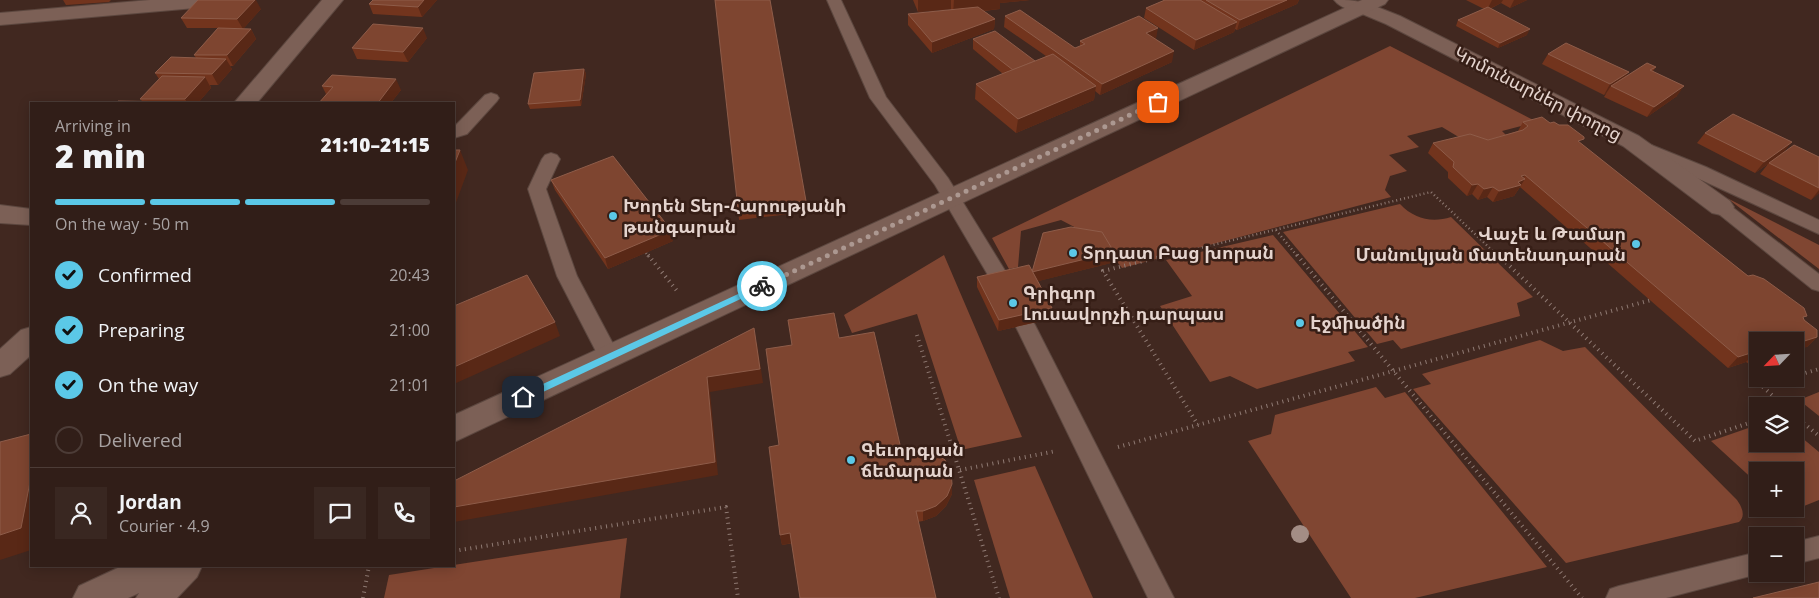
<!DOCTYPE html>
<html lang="en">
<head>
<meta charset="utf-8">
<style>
	body { margin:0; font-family:"Open Sans","Noto Sans Armenian",sans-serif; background:#392721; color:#f1f3f6; height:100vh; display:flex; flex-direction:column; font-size:19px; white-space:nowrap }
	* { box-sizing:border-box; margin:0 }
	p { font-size:16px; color:#a8a2a2 }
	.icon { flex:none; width:28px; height:28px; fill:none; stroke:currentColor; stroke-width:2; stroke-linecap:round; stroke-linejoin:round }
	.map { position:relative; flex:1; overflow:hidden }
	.details { position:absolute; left:30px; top:102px; width:425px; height:465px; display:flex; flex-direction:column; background:#311e18; border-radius:0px; box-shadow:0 2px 12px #0003,0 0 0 1px #4c3c37 }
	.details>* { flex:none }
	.needle { width:32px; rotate:245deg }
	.buttons { position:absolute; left:1749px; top:332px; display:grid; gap:10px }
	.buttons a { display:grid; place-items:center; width:55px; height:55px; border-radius:0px; background:#311e18; box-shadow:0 2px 12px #0003,0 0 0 1px #4c3c37; font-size:25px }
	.pin { position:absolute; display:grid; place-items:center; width:42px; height:42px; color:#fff; margin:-21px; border-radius:10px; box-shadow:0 2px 8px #0006 }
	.courier { position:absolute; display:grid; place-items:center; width:50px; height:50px; margin:-25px; border:4px solid #5bc8e7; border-radius:50%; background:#fff; color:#222; box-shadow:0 1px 6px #0007 }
	.head em { font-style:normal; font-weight:800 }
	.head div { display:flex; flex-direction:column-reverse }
	.head { display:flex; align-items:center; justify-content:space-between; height:85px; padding:0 25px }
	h1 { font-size:32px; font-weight:800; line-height:38px }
	.bar { display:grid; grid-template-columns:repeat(4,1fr); gap:8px 5px; align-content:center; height:60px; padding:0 25px }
	.bar i { height:6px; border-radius:4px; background:#4c3c37 }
	.bar .current { background:#5bc8e7 }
	.bar p { grid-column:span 4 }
	.line { display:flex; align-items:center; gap:12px; padding:0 25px; border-top:1px solid #4c3c37 }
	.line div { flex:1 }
	.round { display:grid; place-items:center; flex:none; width:52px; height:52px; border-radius:0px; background:#392721 }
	ol { padding:0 25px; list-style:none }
	li { display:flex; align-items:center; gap:15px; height:55px }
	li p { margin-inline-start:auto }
	li .icon { padding:5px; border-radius:50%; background:#5bc8e7; color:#111; stroke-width:4 }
	li:last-child { color:#a8a2a2 }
	li i { width:28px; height:28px; border:2px solid #4c3c37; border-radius:50% }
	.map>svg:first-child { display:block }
</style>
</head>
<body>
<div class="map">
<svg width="1819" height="598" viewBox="0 0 1819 598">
	<rect width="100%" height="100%" fill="#412820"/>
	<g fill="#804632">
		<path d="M1390,46l147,76 -35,9 7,7 -32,10 -35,-21 -35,9 12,11 -30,8 18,16 -17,5 -5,14 6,7 -269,71 -21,-27 -40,-21 -40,11 -3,36 -9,2 -17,-31z"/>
		<path d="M1727,198l92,47v24z"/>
		<path d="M1400,204c14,15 32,19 51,13l82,80 -16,6 3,13 -119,33 -8,-9 -16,4 -94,-112z"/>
		<path d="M1273,235l95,112 -20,5 7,9 -98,28 -27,-13 -20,6 -50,-76 32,-10 -26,-36z"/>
		<path d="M944,255l78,182 -61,13 -44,-136 -65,19 -8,-18z"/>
		<path d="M1540,340l23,11 22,-4 152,153c5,7 9,16 2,22l-173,41 -153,-174 18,-5 -9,-10z"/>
		<path d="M1376,387l9,11 20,-6 142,175 -132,31h-64l-103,-157 23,-7 4,-19z"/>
		<path d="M1819,392v24l-20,-16z"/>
		<path d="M1757,425l1,19h37v-12l24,20v48l-15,6 -9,-3v-32h-37l-1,12 -46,-42z"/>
		<path d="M1035,466l58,132h-83l-36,-118z"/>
		<path d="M627,538l-7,60h-236l5,-23z"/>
	</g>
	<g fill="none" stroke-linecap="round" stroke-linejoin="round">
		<g stroke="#5c473f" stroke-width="2">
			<g id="service">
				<path d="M827,0h14l45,97 62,81 64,104 -3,5 -7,2 -7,-2 -60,-102 -65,-87z"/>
				<path d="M491,93l6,2 2,3 -2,3 -30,33 -13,4v-11l31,-32z"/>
				<path d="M1644,142l62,25 113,53v14l-181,-83 -3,-4 3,-4z"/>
				<path d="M551,153l6,2 3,4 -14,30 31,87 43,81 -4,6 -7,2 -7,-2 -45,-87 -29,-87 14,-30 3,-4z"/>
				<path d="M1721,201l6,2 92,71v17l-7,-2 -97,-78 -3,-4 3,-4z"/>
				<path d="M1025,317l7,3 3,5 139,273h-26l-133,-273 3,-5z"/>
				<path d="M1819,536v22l-24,6v-22z"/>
				<path d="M1758,552v22h2h-2l-92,24h-60l4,-9 9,-3z"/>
			</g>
		</g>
		<g stroke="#5c473f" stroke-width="2">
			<g id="minor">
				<path d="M150,0h78l-3,4 -7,2 -218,19v-12z"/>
				<path d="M322,0h21l-87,104h-23z"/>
				<path d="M1362,1l38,15 239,120 91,65 4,6 -4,6 -9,2 -9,-2 -89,-67 -237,-122 -31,-13 -3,-4 3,-4z"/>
				<path d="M0,205l31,4v16l-31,-2z"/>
				<path d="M31,327v28l-21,19 -10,3v-28l21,-19z"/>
			</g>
		</g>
		<g stroke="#5c473f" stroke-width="2">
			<path id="tertiary" d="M1334,0c12,0 30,0 38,7l-3,4c-10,3 -28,-2 -35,-11z"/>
		</g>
		<g stroke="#5c473f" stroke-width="2">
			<g id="secondary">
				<path d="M1362,0h26l-3,4 -931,438v-27z"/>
				<path d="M122,566h80l-5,11 -20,21h-41l3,-5 -11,5h-55l6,-12z"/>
			</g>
		</g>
		<g stroke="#8f7a73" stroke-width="2.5" stroke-dasharray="1 3" stroke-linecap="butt">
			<path d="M1276,230l22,27"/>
			<path d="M646,253l3,4"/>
			<path d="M1163,257l268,-65 68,65"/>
		</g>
		<g stroke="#8f7a73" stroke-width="4" stroke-dasharray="1 4.5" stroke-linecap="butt">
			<path d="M648,255l30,37"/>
			<path d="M1168,255l-65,16 95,154"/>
			<path d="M1297,255l285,343"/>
			<path d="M1498,255l197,186 63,-21"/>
			<path d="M917,335l82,263"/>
			<path d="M1795,376l24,-7"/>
			<path d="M1784,406l-22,-20 23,-7"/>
			<path d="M1795,416l24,20"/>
			<path d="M1118,447l533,-147"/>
			<path d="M960,470l96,-19"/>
			<path d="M454,551l272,-44 12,91"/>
			<path d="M363,598l6,-32"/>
		</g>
		<use href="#service" fill="#7c6056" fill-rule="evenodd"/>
		<use href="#minor" fill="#7c6056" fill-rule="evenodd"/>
		<use href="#tertiary" fill="#7c6056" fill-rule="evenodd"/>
		<use href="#secondary" fill="#7c6056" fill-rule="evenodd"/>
	</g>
	<circle fill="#a38d85" cx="1300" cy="534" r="9"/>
	<g fill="#72341d">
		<path d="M63,0h48l-2,2 -43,3z"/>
		<path d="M437,0l-15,17 -49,-3 -4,-10z"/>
		<path d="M913,0h117l-30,3v6l-16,2 11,8 -1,10 -62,24 -24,-28v-11l43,-4v-1l-33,3z"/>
		<path d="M1165,0h134l-2,4 -60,26 -2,-1 -1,3 -40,18 -50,-32 2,-10z"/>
		<path d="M1466,0h61l-17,8 -9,-5 -11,6 37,26 -29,13 -42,-22 2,-6 26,-11z"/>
		<path d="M261,9l-18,20h8l5,10 -23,27h-3l2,3 -14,16h-8l1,3 -14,16h-82l28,-2 -3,-3 19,-20 -4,-6 41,-15 -2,-3 24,-27h-31l-6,-10z"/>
		<path d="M1005,16l70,32 5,-2v-5l76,-2h-1l17,23 -72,33 -5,-4 -1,9 -78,33 -41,-34 1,-15 27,-10 -30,-25v-10l62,22 11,-5 -42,-29z"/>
		<path d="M427,38l-19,24 -51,-3 -5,-11z"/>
		<path d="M1548,54l78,22 30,-9 -3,4 24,25 -30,21 -43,-20 3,-5 -3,3 -62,-31z"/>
		<path d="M584,69l2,5 -5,32 -51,3 -2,-5z"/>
		<path d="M322,86l79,4 -11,14h-72l8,-10z"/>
		<path d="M1523,122l58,22 167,132 56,43 13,18 -10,10 -49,-6v24l-6,1 -6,-4 -18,6 -208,-181 -6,9 -21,6 -6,-5 -9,3 -6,-6 -5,2 -19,-18v-6l-20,-19 5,-10 55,-3 30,-9z"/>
		<path d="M1705,133l79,19 35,5v36l-8,7 -51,-26 8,-10 -13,9 -58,-30z"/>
		<path d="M551,180l122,61 -65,28 -53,-79z"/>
		<path d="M806,201l1,11 -68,8 -1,-11z"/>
		<path d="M1111,263l-73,18 14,27 -2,11 -52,12 -21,-44v-10l56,-5z"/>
		<path d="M839,338l62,111 51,35v10l-6,12 -10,10 -13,5 -141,24 -2,-10z"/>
	</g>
	<g fill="#592816">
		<path d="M255,0h1l5,9 -18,20 -6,-10z"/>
		<path d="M424,0h13l-15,17 -4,-10z"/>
		<path d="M918,0h33v9l-33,3z"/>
		<path d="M954,0h76l-30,3v6l-47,5z"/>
		<path d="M1287,0h12l-2,4 -60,26 3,-10z"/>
		<path d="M1492,0h11l-2,3 -14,7z"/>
		<path d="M1514,0h13l-17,8z"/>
		<path d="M995,19l-1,10 -62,24v-11z"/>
		<path d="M1237,22l-3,10 -40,18 2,-10z"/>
		<path d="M423,28l4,10 -19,24 -5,-10z"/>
		<path d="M1158,28l-2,11 -12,5 2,-11z"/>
		<path d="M251,29l5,10 -23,27 -6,-11z"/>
		<path d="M1530,29l-3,6 -29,13 2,-5z"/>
		<path d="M1174,51l-2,11 -72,33 2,-11z"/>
		<path d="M226,59l6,10 -14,16 -6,-11z"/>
		<path d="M584,69l2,5 -5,32 -1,-6z"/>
		<path d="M1629,72l-7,11 -11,3 -4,6 -3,3 6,-11z"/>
		<path d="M205,77l6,11 -14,16h-9l-3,-5z"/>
		<path d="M396,79l5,11 -11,14h-13z"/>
		<path d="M1096,86l-2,14 -78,33 2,-14z"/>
		<path d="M1684,86l-7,10 -30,21 7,-10z"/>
		<path d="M1792,142l-9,11 -28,20 9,-11z"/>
		<path d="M460,150l8,20 -14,38v-43z"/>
		<path d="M1525,175l-2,5 2,-1 -11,17 -21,6 6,-11 22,-15z"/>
		<path d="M1478,184l-6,10 -5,2 5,-11z"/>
		<path d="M1493,187l-6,10 -9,3 6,-11z"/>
		<path d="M1819,190v3l-8,7z"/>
		<path d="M671,230l2,11 -65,28 -3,-11z"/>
		<path d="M1114,252l-3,11 -80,20 1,-11z"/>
		<path d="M1052,308l-2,11 -52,12 1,-11z"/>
		<path d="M555,322l5,14 -106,48v-17z"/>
		<path d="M1817,337l-10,10 -12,4v-7z"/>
		<path d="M757,343l6,40 -53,9 8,83 -264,47v-15l253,-130z"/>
		<path d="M1757,351l-11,11 -18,6 10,-11z"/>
		<path d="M1758,361v4l-6,1z"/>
		<path d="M31,477v73l-31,10v-25z"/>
		<path d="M952,484v10l-6,12 -10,10 -13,5v-10z"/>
		<path d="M790,533l2,10 -10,2 -2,-10z"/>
	</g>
	<g fill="#7e4530" stroke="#8e5c49">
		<path d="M198,0h57l-18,19 -56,-1z"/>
		<path d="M373,0h51l-6,7 -49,-3z"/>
		<path d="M715,0h55l36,201 -68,8z"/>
		<path d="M1165,0h35l37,22 -41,18 -50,-32z"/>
		<path d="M1206,0h81l-47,20z"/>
		<path d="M978,7l17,12 -63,23 -24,-28z"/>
		<path d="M1488,7l42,22 -30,14 -42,-23z"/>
		<path d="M1020,10l55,38 10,-4 -5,-3 59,-25 19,12 -12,5 28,18 -72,33 -97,-68z"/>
		<path d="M373,24l50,4 -20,24 -51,-4z"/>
		<path d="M218,28l33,1 -24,26h-33z"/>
		<path d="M995,31l40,30 -22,9 -40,-31z"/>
		<path d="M1566,43l63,29 -19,12 -62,-30z"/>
		<path d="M1053,54l43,32 -78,33 -42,-35z"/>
		<path d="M171,57l55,2 -14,15 -57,-1z"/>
		<path d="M1647,63l9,4 -6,3 34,16 -30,21 -43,-21z"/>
		<path d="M584,69l-4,31 -52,4 6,-31z"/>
		<path d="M332,75l64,4 -19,25h-59l15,-17 -11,-1z"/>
		<path d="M162,76l43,1 -20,22h-45z"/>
		<path d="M118,101l64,1 -1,2h-66z"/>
		<path d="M1733,114l59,28 -28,20 -59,-29z"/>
		<path d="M1542,117l8,6 4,-1 5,3h9l16,12v2l-6,2 170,135 5,-1 11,4 40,29 3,8 -4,1 1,3 13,10v7l-22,7v-3h-37v11l-1,-1 -19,6 -213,-182 -4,1 4,3 -7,3 3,3 -22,6 -6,-4 -9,2 -6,-5 -6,1 -19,-18 1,-5 -21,-19 37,-9 18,6 35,-10 5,-4 -5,-4z"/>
		<path d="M1794,145l25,12v31l-50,-25z"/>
		<path d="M454,150h6l-6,15z"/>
		<path d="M613,156l58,74 -66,28 -54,-78z"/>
		<path d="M1071,227l31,5 12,20 -82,20 11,-39z"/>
		<path d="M1029,265l23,43 -53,12 -22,-43z"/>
		<path d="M527,275l28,47 -101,45v-61z"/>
		<path d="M834,313l5,25 35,-6 27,117 19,-2 14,5 11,8 6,12 1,12 -5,12 -11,10 -13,5h-7l20,87h-136l-10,-65 -10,2 -11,-88 10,-2 -13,-96 26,-4 -4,-25z"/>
		<path d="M754,328l6,41 -53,8 8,85 -261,45v-26z"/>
		<path d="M31,434v43l-10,51 -21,7v-93z"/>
		<path d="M1819,582v16h-66z"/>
	</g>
	<path fill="#5bc8e7" d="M762,283l2,1v4l-238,112 -3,1 -5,-4 1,-2z"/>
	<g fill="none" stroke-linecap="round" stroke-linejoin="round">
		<path stroke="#ac9891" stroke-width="5" stroke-dasharray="0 9" d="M762,286l396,-184"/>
	</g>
	<g fill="#5bc8e7" stroke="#361e16" stroke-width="2">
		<circle cx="613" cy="216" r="5"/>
		<circle cx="1636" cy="244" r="5"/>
		<circle cx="1073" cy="253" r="5"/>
		<circle cx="1013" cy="303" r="5"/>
		<circle cx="1300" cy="323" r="5"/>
		<circle cx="851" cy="460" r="5"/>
	</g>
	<g text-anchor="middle" stroke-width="5" stroke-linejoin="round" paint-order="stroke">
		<g font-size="18" fill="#e5d4ce" stroke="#361e16">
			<text transform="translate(1538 94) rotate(27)" y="6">Կոմունարներ փողոց</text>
		</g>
		<g font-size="18" font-weight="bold" fill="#e5d4ce" stroke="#361e16" text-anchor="start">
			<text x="623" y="212">Խորեն Տեր-Հարությանի<tspan x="623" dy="21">թանգարան</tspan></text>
			<text x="1626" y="240" text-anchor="end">Վաչե և Թամար<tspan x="1626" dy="21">Մանուկյան մատենադարան</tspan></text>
			<text x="1083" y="259">Տրդատ Բաց խորան</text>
			<text x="1023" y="299">Գրիգոր<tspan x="1023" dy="21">Լուսավորչի դարպաս</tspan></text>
			<text x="1310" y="329">Էջմիածին</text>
			<text x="861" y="456">Գեւորգյան<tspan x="861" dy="21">ճեմարան</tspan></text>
		</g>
	</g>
</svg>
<div class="buttons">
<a><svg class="needle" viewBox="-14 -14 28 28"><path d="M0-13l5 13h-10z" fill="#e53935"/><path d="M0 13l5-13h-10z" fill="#a8a2a2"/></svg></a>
<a><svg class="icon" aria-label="layers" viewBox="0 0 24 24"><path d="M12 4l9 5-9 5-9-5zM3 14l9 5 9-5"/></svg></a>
<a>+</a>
<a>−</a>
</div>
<div class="pin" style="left:1158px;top:102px;background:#ea580c"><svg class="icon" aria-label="bag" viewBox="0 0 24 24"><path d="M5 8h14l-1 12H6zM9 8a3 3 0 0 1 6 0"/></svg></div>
<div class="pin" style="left:523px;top:397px;background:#1f2937"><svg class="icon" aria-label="home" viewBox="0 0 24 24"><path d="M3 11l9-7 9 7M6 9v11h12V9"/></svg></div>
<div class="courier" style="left:762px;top:286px"><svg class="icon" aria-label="bike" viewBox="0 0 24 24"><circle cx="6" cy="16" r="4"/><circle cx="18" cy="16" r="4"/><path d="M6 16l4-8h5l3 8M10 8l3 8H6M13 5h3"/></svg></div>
<section class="details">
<div class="head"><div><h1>2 min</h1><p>Arriving in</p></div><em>21:10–21:15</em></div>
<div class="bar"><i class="current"></i><i class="current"></i><i class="current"></i><i></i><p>On the way · 50 m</p></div>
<ol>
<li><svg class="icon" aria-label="check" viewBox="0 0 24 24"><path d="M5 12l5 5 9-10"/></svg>Confirmed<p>20:43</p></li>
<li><svg class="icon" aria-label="check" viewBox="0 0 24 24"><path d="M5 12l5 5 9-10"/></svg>Preparing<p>21:00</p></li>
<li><svg class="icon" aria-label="check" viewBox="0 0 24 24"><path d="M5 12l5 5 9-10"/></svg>On the way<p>21:01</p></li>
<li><i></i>Delivered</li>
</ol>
<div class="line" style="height:90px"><a class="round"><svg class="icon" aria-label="person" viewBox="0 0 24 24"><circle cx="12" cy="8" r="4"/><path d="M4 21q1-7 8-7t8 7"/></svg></a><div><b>Jordan</b><p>Courier · 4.9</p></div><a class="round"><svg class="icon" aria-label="chat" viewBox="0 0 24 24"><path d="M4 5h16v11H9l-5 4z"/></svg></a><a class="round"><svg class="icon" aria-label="phone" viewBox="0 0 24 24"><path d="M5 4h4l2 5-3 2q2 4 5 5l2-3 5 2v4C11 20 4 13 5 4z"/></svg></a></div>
</section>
</div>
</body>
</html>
